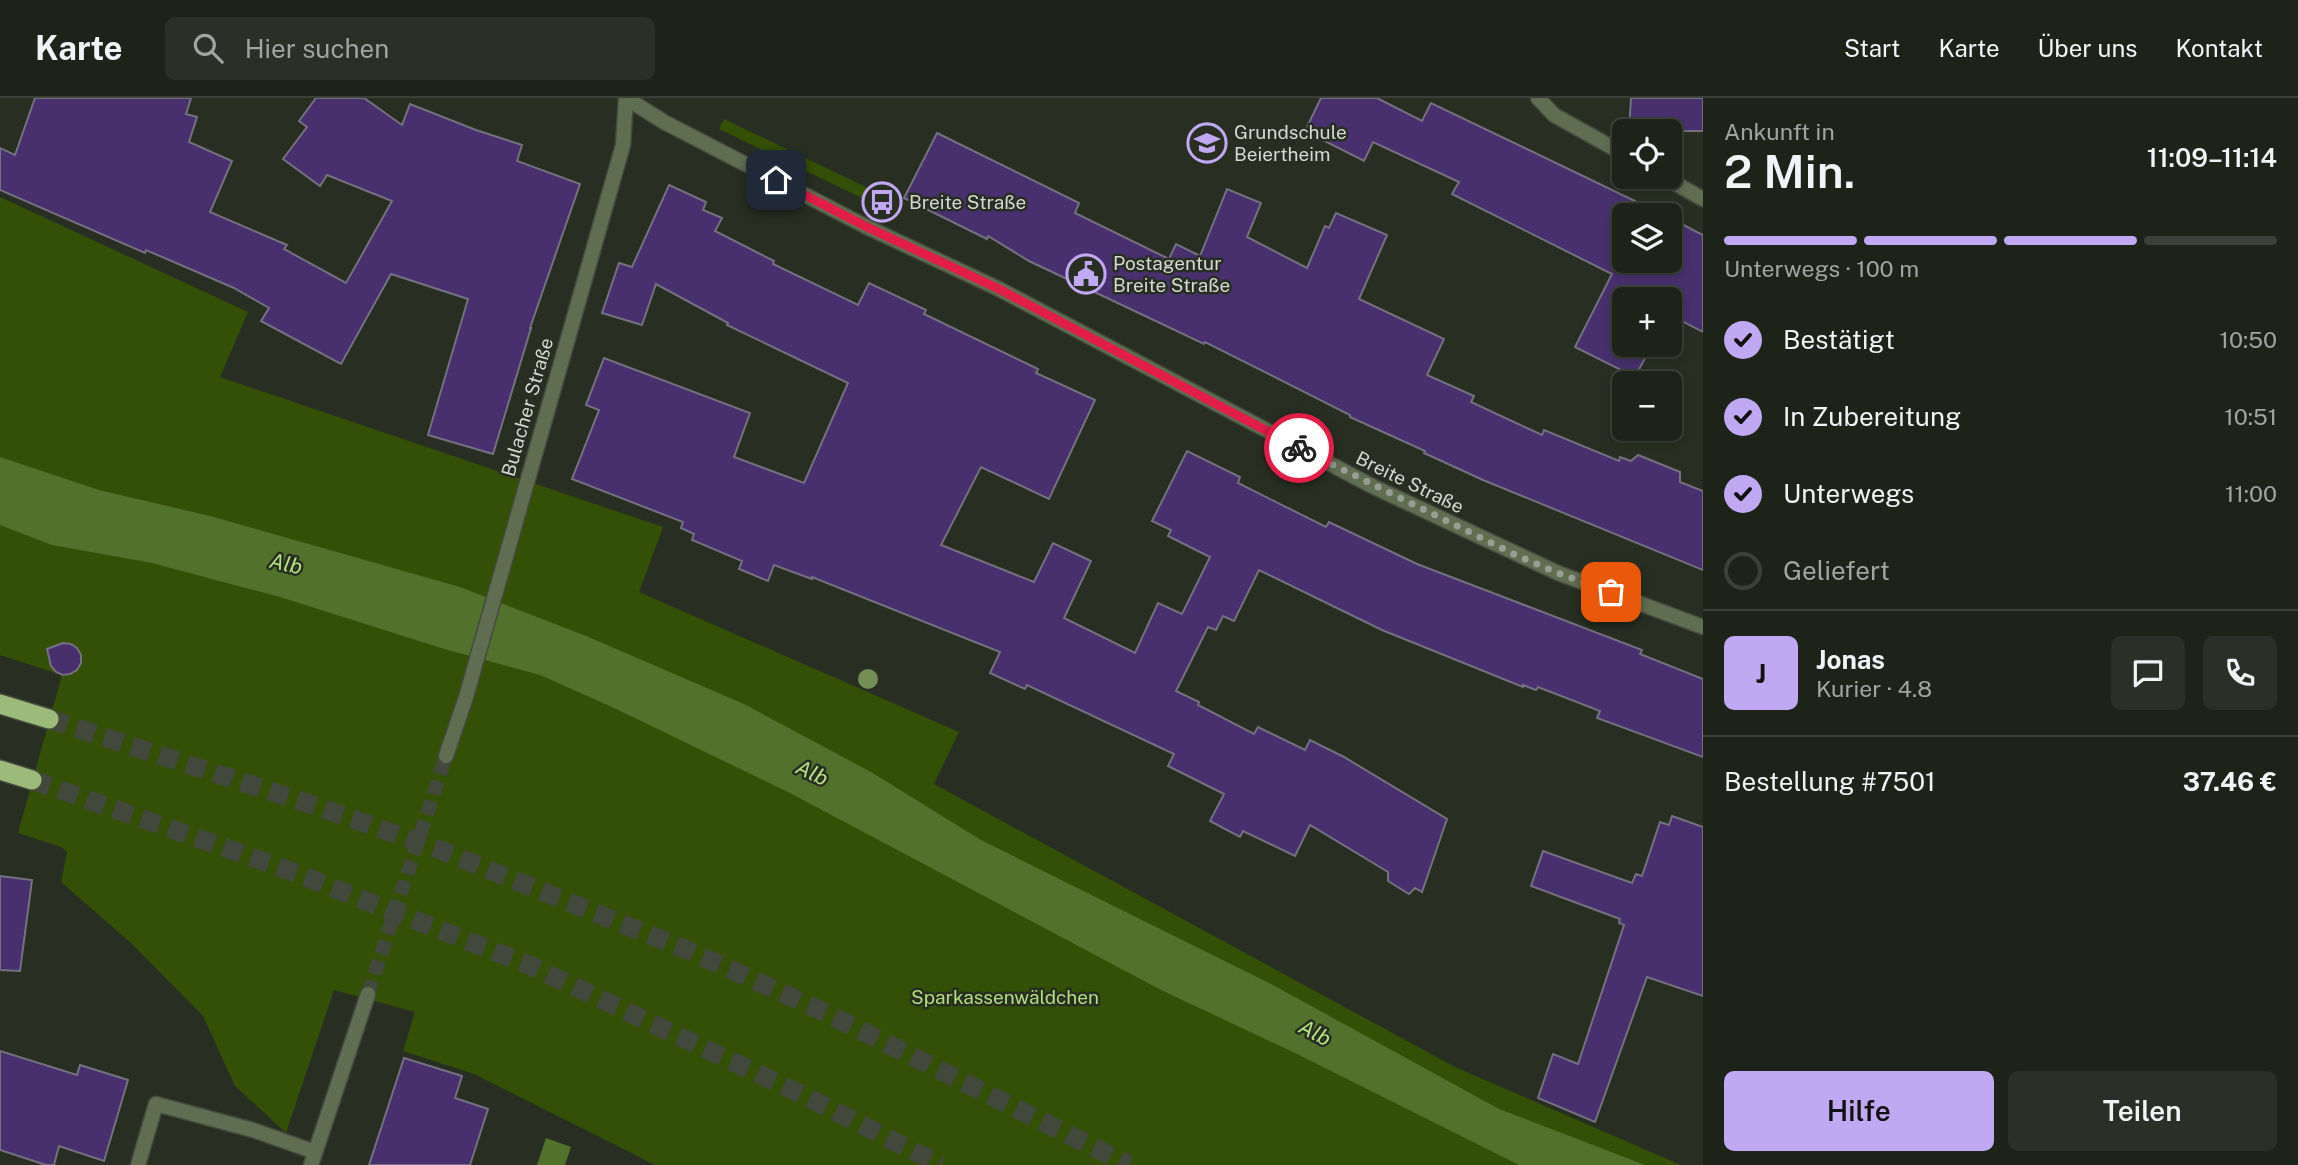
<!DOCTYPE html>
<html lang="de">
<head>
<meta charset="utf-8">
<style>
	body { margin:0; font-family:"Public Sans",sans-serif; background:#2b2f27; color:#f1f3f6; height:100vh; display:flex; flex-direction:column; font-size:26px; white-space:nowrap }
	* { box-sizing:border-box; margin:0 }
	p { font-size:23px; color:#a1a4a2 }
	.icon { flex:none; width:38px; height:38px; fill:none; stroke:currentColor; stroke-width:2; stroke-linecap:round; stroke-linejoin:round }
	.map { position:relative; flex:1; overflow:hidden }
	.details { display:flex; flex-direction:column; background:#1e231a; width:595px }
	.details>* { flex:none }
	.tools { position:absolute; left:1612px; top:21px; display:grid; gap:14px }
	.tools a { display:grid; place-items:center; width:70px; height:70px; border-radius:10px; background:#1e231a; box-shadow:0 4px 10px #0003,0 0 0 2px #3c4039; font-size:35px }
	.pin { position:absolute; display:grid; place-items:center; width:60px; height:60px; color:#fff; margin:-30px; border-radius:14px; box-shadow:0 4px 10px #0006 }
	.courier { position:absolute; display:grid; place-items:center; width:70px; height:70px; margin:-35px; border:5px solid #e11d48; border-radius:50%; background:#fff; color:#222; box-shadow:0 2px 9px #0007 }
	.headline em { font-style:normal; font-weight:600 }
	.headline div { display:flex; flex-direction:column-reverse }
	.headline { display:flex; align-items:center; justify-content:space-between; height:119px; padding:0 21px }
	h1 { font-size:46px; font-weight:600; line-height:52px }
	.bar { display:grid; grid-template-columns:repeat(4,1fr); gap:10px 7px; align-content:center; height:84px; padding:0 21px }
	.bar i { height:9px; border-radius:5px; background:#3c4039 }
	.bar .active { background:#c0a8f3 }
	.bar p { grid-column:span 4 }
	.line { display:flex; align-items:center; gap:18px; padding:0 21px; border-top:2px solid #3c4039 }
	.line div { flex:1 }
	.round { display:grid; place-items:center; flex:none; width:74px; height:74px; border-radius:10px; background:#2b2f27 }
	ol { padding:0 21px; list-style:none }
	li { display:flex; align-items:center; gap:21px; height:77px }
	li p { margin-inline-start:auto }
	li .icon { padding:7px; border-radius:50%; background:#c0a8f3; color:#111; stroke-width:4 }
	li:last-child { color:#a1a4a2 }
	li i { width:38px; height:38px; border:4px solid #3c4039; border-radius:50% }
	.action { display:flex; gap:14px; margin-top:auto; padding:14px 21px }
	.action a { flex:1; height:80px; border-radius:10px; background:#c0a8f3; color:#111; font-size:28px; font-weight:600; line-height:80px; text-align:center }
	.action a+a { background:#2b2f27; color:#f1f3f6 }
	header { display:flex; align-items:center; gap:42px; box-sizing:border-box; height:98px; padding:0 35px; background:#1e231a; border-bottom:2px solid #3c4039 }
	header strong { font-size:33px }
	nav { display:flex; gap:38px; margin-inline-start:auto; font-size:24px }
	.search { width:490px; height:63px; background:#2b2f27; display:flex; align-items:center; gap:18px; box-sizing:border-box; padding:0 24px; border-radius:10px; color:#a1a4a2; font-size:26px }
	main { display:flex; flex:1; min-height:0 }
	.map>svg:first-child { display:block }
</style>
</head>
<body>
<header>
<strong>Karte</strong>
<div class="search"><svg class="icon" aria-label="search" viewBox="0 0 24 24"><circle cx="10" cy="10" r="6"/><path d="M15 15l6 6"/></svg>Hier suchen</div>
<nav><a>Start</a><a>Karte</a><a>Über uns</a><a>Kontakt</a></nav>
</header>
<main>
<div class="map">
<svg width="1703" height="1067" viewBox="0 0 1703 1067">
	<rect width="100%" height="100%" fill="#282f22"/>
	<g fill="#344f06">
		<path d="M724,21l144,69 -4,11 -145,-70z"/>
		<path d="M0,99l248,115 -28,65 443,150 -24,65 320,140 -25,52 521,283 226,98h-1026l-181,-91 -71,-23 12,-39 -81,-22 -48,143 -51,-47 -32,-70 -71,-72 -71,-62 6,-30 -6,-5 -43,-14 44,-158 -62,-20z"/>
	</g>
	<g fill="#52712c">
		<path d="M0,359l99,33 111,26 250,71 126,49 158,68 127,68 110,68 292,145 226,124 146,56h-126l-224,-112 -134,-63 -371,-197 -178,-86 -72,-32 -99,-27 -161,-51 -128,-34 -100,-18 -52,-20z"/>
		<path d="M546,1040l25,9 -6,18h-28z"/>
	</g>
	<g fill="#47306d" stroke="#757080" stroke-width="2">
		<path d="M35,0h156l-5,16 11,3 -8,25 43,19 -22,51 77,33 -3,4 62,34 46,-82 -65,-26 -7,11 -37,-27 24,-32 -8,-6 17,-23h48l38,27 8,-21 66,26 46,15 -5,16 63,23 -50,144h1l-38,126 -65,-19 40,-136 -77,-25 -50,90 -80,-43 8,-13 -35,-20 -88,-38 -1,3 -145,-63v-42l15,7z"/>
		<path d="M1321,0h56l45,23 9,-18 233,112h-40v46h46v-43l33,17v97l-33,-17v-16h-46v46h28l-17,32 -60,-30 37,-73 -160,-80 7,-12 -86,-40 -9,19 -59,-30z"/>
		<path d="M1631,0h72v33h-74z"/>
		<path d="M937,35l142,70 -4,10 94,46 7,-15 24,12 27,-67 34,14 -14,34 60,31 18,-42 4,2 7,-15 51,22 -28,64 85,40 -17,36 47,21 -3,6 71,33 2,-5 75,31 1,-4 11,4 7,-6 42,17v10l23,9v79l-220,-90 -59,-27 1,-2 -75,-34v-2l-145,-73 -1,2 -175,-83 -41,-25 -1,3 -83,-41z"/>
		<path d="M669,87l37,17 -3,8 19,8 -7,13 59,30 -1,3 85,41 11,-22 57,27 -2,4 114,55 -2,4 59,27 -46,99 -68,-32 -40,78 93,37 19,-39 38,18 -27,57 71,35 23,-50 24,11 28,-57 -42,-21 3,-6 -19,-9 35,-70 53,26 -2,6 88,44 3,-5 88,42 225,86 -2,4 63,25v78l-106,-39 3,-7 -62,-24 -2,3 -13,-5v2l-141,-57 -123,-60 -25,51 -11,-5 -7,14 -8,-3 -32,64 23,11 -1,3 56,29 4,-7 47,23 5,-10 34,17 103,62 -25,73 -7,-4 -6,6 -21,-13v-9l-78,-47 -15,31 -52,-25 -3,6 -30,-16 14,-27 -56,-28 6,-12 -147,-69 -2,4 -35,-16 10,-21 -188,-75v2l-38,-14 -6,16 -29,-12 3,-8 -50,-21 2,-6 -13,-6 2,-6 -111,-43 27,-69 -13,-5 18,-47 146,55 -16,44 70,26 44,-100 -121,-58 1,-2 -72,-39 -14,41 -40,-12 17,-50 13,4z"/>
		<path d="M63,545l8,1 6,4 4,7v8l-4,7 -7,4 -7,1 -7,-3 -5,-6 -4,-17z"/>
		<path d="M1672,718l31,11v169l-56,-19 -52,145 -57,-24 15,-44 25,10 46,-139 -5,-2 1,-4 -89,-33 12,-35 89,32 4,-9 6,2 18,-54 9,3z"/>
		<path d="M0,778l32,4 -12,91 -20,-1z"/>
		<path d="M0,953l77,24 3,-10 48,15 -24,81 -45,-15 -5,19h-8l-46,-15z"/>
		<path d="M404,960l58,18 -7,22 33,11 -18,56h-101z"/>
	</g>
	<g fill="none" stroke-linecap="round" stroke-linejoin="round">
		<path stroke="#42483c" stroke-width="14" stroke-dasharray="14 7" stroke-linecap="butt" d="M368,896l78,-238"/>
		<g stroke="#42483c" stroke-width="19" stroke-dasharray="19 10" stroke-linecap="butt">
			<path d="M49,621l270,88 116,41 257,104 132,60 305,153"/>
			<path d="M32,682l256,90 241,95 278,132 134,68"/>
		</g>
		<g stroke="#444a3e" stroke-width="17">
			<path id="service" d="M138,1067l18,-61 97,26 62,22"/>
		</g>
		<g stroke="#444a3e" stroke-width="17">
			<g id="minor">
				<path d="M626,0l38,24 203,105 132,62 375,198 184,86 145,54"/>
				<path d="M1538,0l16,17 70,39"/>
				<path d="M1664,79l39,22"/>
			</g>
		</g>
		<g stroke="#444a3e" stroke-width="17">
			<g id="tertiary">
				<path d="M446,658l20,-59 157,-552 3,-47"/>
				<path d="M311,1067l57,-171"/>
			</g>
		</g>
		<g stroke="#444a3e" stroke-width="22">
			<g id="trunk">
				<path d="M0,606l49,15"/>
				<path d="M0,672l32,10"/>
			</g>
		</g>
		<use href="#service" stroke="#5f6e51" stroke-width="14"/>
		<use href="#minor" stroke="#5f6e51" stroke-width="14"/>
		<use href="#tertiary" stroke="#5f6e51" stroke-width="14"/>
		<use href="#trunk" stroke="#9cbb7a" stroke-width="19"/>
	</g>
	<circle fill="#738f55" cx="868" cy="581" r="10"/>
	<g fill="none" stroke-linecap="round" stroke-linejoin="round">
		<path stroke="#989e94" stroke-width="7" stroke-dasharray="0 12.6" d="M1299,350l219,108 40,17 53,19"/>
		<path stroke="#e11d48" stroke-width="9" d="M776,82l91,47 132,62 300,159"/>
	</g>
	<defs>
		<g id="school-ring" transform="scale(2.0125)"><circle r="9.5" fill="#282f22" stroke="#c0a8f3" stroke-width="1.5"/><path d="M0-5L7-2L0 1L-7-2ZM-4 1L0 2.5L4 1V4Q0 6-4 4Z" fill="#c0a8f3"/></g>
		<g id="bus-ring" transform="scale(2.0125)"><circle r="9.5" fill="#282f22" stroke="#c0a8f3" stroke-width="1.5"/><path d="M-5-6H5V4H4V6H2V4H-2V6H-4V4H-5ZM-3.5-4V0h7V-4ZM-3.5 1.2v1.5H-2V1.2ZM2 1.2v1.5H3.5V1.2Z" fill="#c0a8f3"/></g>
		<g id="civic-ring" transform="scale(2.0125)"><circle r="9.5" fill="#282f22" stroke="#c0a8f3" stroke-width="1.5"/><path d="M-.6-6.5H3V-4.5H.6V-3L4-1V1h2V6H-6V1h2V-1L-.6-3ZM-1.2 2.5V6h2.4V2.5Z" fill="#c0a8f3"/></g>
	</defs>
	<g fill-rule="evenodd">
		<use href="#school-ring" x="1207" y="45"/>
		<use href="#bus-ring" x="882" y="104"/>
		<use href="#civic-ring" x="1086" y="176"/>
	</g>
	<g text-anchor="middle" stroke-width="5" stroke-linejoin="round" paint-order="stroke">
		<g font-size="19" fill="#d5d9d1" stroke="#282f22" text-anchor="start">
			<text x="1234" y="41">Grundschule<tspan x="1234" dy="22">Beiertheim</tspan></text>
			<text x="909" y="111">Breite Straße</text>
			<text x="1113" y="172">Postagentur<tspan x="1113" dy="22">Breite Straße</tspan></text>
		</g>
		<g font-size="19" fill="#d5d9d1" stroke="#282f22">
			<text transform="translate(527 309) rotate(-74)" y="7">Bulacher Straße</text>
			<text transform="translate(1410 384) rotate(26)" y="7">Breite Straße</text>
		</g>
		<g font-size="19" fill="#b1de7e" stroke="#282f22">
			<text x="1005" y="906">Sparkassenwäldchen</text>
		</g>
		<g font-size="21" font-style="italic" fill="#b5e383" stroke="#282f22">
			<text transform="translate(286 466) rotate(13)" y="7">Alb</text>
			<text transform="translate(812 675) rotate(26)" y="7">Alb</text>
			<text transform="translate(1315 935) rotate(28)" y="7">Alb</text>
		</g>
	</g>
</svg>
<div class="tools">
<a><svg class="icon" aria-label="locate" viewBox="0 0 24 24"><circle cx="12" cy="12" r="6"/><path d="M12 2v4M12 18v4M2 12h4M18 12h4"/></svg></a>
<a><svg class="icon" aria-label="layers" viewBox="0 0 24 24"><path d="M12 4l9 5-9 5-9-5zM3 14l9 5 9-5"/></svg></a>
<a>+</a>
<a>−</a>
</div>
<div class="pin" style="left:1611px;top:494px;background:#ea580c"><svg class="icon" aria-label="bag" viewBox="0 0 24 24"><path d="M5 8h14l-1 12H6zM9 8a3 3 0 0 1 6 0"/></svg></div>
<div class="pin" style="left:776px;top:82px;background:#1f2937"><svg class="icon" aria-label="home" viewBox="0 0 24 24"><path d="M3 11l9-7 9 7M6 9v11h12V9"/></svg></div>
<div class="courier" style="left:1299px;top:350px"><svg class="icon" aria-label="bike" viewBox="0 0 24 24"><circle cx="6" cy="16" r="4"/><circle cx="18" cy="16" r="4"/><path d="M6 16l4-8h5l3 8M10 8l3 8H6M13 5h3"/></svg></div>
</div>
<section class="details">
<div class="headline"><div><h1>2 Min.</h1><p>Ankunft in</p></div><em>11:09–11:14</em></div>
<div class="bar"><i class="active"></i><i class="active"></i><i class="active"></i><i></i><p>Unterwegs · 100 m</p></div>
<ol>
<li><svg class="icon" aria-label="check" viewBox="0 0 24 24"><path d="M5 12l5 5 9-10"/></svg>Bestätigt<p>10:50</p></li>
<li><svg class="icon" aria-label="check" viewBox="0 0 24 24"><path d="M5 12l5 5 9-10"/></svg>In Zubereitung<p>10:51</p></li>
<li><svg class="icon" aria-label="check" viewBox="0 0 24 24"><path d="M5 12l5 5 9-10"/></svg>Unterwegs<p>11:00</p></li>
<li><i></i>Geliefert</li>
</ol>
<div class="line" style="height:126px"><b class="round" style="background:#c0a8f3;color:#111">J</b><div><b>Jonas</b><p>Kurier · 4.8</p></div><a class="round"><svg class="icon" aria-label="chat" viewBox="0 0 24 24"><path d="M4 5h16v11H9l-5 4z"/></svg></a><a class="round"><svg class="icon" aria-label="phone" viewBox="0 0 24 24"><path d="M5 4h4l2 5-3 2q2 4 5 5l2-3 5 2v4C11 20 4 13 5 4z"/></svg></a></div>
<div class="line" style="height:91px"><div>Bestellung #7501</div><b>37.46 €</b></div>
<div class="action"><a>Hilfe</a><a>Teilen</a></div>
</section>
</main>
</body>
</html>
